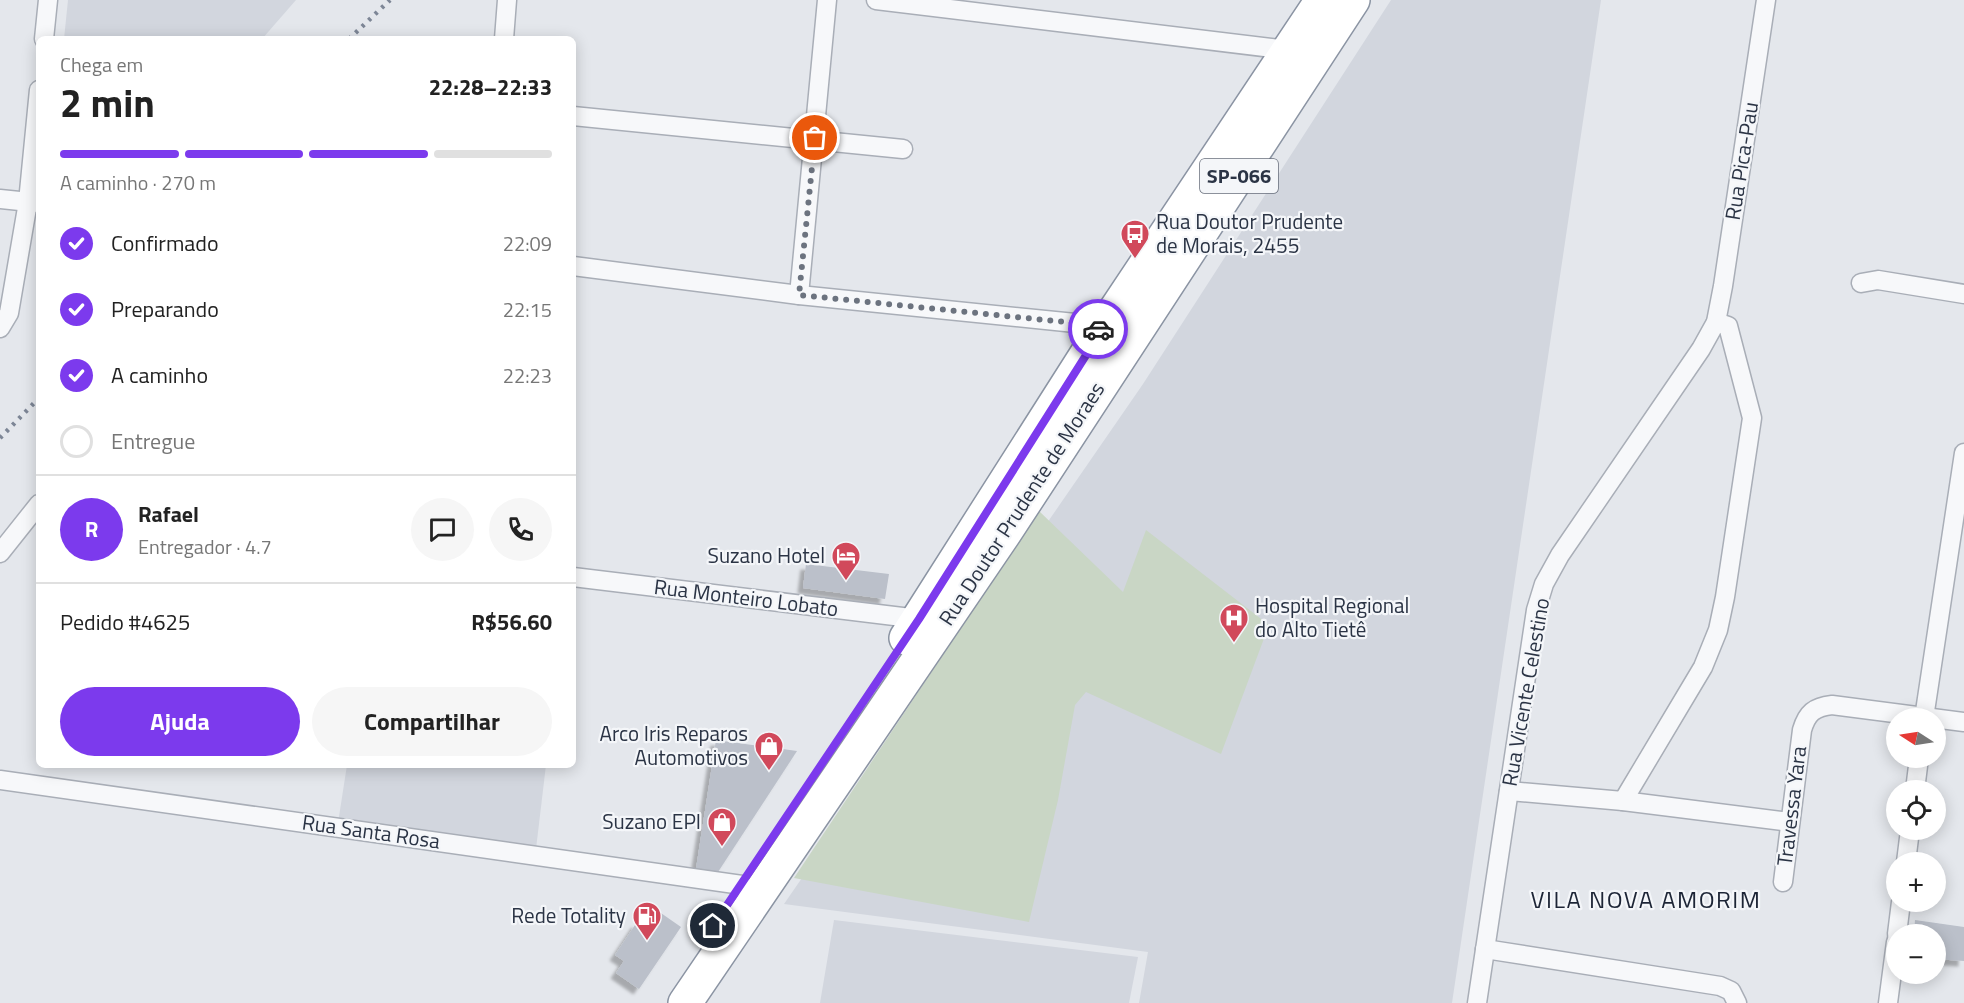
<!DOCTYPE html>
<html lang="pt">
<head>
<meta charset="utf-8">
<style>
	body { margin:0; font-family:"Titillium Web",sans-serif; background:#f6f6f6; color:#222; height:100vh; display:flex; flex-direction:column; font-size:22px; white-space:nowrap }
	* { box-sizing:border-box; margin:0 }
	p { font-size:20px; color:#767676 }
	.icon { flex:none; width:33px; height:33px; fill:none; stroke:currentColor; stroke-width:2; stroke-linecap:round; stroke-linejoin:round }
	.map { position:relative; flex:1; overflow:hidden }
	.sheet { position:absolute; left:36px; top:36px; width:540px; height:732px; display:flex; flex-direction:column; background:#fff; border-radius:9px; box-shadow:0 3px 15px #0003 }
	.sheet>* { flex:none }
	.needle { width:39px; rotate:282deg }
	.fabs { position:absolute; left:1886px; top:708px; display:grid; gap:12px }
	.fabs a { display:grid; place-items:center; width:60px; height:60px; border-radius:50%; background:#fff; box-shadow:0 3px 15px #0003; font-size:30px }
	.pin { position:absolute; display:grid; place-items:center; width:51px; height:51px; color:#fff; margin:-26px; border:3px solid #fff; border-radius:50%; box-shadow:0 2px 6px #0007 }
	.courier { position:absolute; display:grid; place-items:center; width:60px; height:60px; margin:-30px; border:4px solid #7c3aed; border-radius:50%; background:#fff; color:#222; box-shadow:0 2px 8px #0007 }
	.summary em { font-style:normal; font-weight:700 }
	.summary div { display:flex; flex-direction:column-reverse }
	.summary { display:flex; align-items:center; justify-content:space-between; height:102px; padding:0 24px }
	h1 { font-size:39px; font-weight:700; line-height:45px }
	.bar { display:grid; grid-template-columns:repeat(4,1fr); gap:9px 6px; align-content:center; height:72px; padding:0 24px }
	.bar i { height:8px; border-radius:4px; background:#e0e0e0 }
	.bar .selected { background:#7c3aed }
	.bar p { grid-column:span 4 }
	.line { display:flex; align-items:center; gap:15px; padding:0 24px; border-top:2px solid #e0e0e0 }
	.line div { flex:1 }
	.round { display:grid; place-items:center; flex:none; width:63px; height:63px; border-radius:32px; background:#f6f6f6 }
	ol { padding:0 24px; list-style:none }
	li { display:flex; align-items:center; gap:18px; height:66px }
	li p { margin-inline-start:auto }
	li .icon { padding:6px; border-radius:50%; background:#7c3aed; color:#fff; stroke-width:4 }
	li:last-child { color:#767676 }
	li i { width:33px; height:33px; border:3px solid #e0e0e0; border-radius:50% }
	.button { display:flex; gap:12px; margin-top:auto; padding:12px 24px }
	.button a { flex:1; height:69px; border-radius:36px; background:#7c3aed; color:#fff; font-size:24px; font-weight:700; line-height:69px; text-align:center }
	.button a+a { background:#f6f6f6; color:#222 }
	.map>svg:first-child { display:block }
</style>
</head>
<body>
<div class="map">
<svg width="1964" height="1003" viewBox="0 0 1964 1003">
	<defs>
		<filter id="shadow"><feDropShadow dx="-5.5" dy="5.5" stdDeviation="1.5" flood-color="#0004"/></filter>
	</defs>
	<rect width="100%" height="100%" fill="#e4e7ec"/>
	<g fill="#d2d6de">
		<path d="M68,0h228l-34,39h-198z"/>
		<path d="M1391,0h210l-149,1003h-313l9,-51 -364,-48 359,-520z"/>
		<path d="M347,765h199l-10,84 -198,-26z"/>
		<path d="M834,920l304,37 -9,46h-309z"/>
	</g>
	<path fill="#c9d6c5" d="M1039,511l84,81 23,-62 123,95 -48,129 -135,-62 -11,13 -17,95 -29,122 -235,-44z"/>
	<g fill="#bbc0ca" filter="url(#shadow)">
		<path d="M806,564l83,10 -4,25 -82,-11z"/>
		<path d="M716,740l81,11 -79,121 -22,-3z"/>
		<path d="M658,911l23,16 -42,62 -23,-16 8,-12 -9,-6 22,-33 9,7z"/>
		<path d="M1915,920l49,7v34l-29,-2v-25h-21z"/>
	</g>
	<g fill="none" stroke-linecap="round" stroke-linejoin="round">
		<g stroke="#a9aeb7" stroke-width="21">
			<g id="street">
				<path d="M876,0l412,50"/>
				<path d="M44,39l4,-39"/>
				<path d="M504,39l3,-39"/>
				<path d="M573,116l330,33"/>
				<path d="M0,199l39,4"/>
				<path d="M573,266l226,29 276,28 27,7 4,3"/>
				<path d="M1861,283l17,-3 86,14"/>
				<path d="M799,295l28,-295"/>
				<path d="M0,328l9,-15 19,-111 11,-112"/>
				<path d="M0,553l39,-49"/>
				<path d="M573,577l346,42"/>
				<path d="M1924,718l40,-265"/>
				<path d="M0,780l742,105"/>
				<path d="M1915,790l4,-32"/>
				<path d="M1509,791l114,10 167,21"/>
				<path d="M1623,801l80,-134 15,-37 7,-33 27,-179 -24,-92 -12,-4"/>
				<path d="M1906,862l4,-32"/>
				<path d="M1783,882l19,-152c5,-17 12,-23 30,-25l132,17"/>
				<path d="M1897,934l4,-32"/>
				<path d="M1485,949l235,37 11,5 6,12"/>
				<path d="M1477,1003l59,-393 8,-26 16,-29 141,-206 15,-27 7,-36 43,-286"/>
				<path d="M1888,1003l8,-61"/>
			</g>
		</g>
		<g stroke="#8b94a3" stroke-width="36">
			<g id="highway">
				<path d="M906,638l196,-308 220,-330"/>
				<path d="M685,1003l321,-472 347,-531"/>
			</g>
		</g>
		<use href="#street" stroke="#f7f8fa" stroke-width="18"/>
		<use href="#highway" stroke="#fff" stroke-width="33"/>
		<g stroke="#7d8696" stroke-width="4.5" stroke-dasharray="3 6" stroke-linecap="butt">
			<path d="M349,39l41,-39"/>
			<path d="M0,438l39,-40"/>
		</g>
	</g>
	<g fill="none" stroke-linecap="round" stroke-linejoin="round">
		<path stroke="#6c737f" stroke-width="6" stroke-dasharray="0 10.8" d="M815,138l-16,157 276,28 23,6"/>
		<path stroke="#7c3aed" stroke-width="8" d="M713,926l206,-307 183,-289 -4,-1"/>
	</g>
	<defs>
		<g id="bus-pin" transform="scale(1.5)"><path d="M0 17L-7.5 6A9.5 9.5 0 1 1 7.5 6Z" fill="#d1495b" stroke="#f4f6f9"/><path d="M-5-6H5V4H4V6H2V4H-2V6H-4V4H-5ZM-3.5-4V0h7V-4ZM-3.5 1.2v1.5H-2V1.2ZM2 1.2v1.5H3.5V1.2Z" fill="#fff"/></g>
		<g id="hotel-pin" transform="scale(1.5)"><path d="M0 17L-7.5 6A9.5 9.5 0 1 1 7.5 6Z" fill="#d1495b" stroke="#f4f6f9"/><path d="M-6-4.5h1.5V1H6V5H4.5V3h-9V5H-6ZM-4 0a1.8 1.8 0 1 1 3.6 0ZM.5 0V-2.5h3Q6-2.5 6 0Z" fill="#fff"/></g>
		<g id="hospital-pin" transform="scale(1.5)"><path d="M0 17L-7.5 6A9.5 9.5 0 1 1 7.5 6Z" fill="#d1495b" stroke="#f4f6f9"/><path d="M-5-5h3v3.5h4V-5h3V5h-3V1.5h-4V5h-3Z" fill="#fff"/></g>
		<g id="shop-pin" transform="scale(1.5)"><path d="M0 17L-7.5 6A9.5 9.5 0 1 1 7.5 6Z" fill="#d1495b" stroke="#f4f6f9"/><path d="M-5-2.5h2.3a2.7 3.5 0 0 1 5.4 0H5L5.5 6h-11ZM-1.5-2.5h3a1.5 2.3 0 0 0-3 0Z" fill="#fff"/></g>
		<g id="fuel-pin" transform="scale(1.5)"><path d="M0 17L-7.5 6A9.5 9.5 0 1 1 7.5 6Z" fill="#d1495b" stroke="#f4f6f9"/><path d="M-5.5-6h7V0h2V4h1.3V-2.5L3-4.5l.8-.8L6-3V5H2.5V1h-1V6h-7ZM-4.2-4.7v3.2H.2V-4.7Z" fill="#fff"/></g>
	</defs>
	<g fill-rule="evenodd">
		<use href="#bus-pin" x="1135" y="234"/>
		<use href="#hotel-pin" x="846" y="556"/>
		<use href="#hospital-pin" x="1234" y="618"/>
		<use href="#shop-pin" x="769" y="746"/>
		<use href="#shop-pin" x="722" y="822"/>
		<use href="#fuel-pin" x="647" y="916"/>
	</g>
	<g text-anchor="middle" stroke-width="4.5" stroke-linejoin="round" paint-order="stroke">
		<rect fill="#f4f6f9" stroke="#676e7b" stroke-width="1.5" x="1200" y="159" width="78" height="34" rx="4.5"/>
		<g font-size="20" font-weight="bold" fill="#2b3445">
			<text x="1239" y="183">SP-066</text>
		</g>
		<g font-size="21" fill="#2b3445" stroke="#f4f6f9">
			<text transform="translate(1742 161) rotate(-81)" y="7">Rua Pica-Pau</text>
			<text transform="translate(1022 504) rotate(-57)" y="7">Rua Doutor Prudente de Moraes</text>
			<text transform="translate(746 598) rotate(7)" y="7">Rua Monteiro Lobato</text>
			<text transform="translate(1526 692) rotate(-80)" y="7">Rua Vicente Celestino</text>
			<text transform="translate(1792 806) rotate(-83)" y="7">Travessa Yara</text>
			<text transform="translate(371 832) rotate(8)" y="7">Rua Santa Rosa</text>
		</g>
		<g font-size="21" fill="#2b3445" stroke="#f4f6f9" text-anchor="end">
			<text x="1156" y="229" text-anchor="start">Rua Doutor Prudente<tspan x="1156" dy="24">de Morais, 2455</tspan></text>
			<text x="825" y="563">Suzano Hotel</text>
			<text x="1255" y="613" text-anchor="start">Hospital Regional<tspan x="1255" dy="24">do Alto Tietê</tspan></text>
			<text x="748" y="741">Arco Iris Reparos<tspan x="748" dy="24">Automotivos</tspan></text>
			<text x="701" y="829">Suzano EPI</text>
			<text x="626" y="923">Rede Totality</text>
		</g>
		<g font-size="24" letter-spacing="1.5" fill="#1d2536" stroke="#f4f6f9">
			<text x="1646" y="908">VILA NOVA AMORIM</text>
		</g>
	</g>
</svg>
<div class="fabs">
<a><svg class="needle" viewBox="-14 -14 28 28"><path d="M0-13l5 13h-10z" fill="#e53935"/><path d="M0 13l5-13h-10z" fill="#767676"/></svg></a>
<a><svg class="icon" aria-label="locate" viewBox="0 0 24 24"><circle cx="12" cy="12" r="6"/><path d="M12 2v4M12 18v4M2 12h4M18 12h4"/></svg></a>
<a>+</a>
<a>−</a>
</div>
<div class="pin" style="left:815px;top:138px;background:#ea580c"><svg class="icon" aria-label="bag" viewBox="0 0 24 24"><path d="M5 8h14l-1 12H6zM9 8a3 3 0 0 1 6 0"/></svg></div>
<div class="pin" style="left:713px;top:926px;background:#1f2937"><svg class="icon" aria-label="home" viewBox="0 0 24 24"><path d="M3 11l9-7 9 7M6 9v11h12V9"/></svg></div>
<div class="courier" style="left:1098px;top:329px"><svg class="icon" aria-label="car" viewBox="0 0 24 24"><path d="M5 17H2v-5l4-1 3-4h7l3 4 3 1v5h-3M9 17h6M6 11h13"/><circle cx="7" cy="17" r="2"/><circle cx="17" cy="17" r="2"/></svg></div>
<section class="sheet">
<div class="summary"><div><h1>2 min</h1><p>Chega em</p></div><em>22:28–22:33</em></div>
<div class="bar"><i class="selected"></i><i class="selected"></i><i class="selected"></i><i></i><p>A caminho · 270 m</p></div>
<ol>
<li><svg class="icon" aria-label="check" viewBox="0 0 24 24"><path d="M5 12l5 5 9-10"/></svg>Confirmado<p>22:09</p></li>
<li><svg class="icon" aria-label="check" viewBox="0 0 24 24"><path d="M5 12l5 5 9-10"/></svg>Preparando<p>22:15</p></li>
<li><svg class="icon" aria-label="check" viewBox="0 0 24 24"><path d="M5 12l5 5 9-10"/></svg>A caminho<p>22:23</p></li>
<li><i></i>Entregue</li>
</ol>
<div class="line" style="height:108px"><b class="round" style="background:#7c3aed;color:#fff">R</b><div><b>Rafael</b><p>Entregador · 4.7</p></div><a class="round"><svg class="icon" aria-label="chat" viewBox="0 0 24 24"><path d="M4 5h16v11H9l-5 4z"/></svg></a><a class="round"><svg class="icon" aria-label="phone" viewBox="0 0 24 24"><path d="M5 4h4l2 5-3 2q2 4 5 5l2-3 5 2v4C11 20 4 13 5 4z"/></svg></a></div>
<div class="line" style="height:78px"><div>Pedido #4625</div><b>R$56.60</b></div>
<div class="button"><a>Ajuda</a><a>Compartilhar</a></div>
</section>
</div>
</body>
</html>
